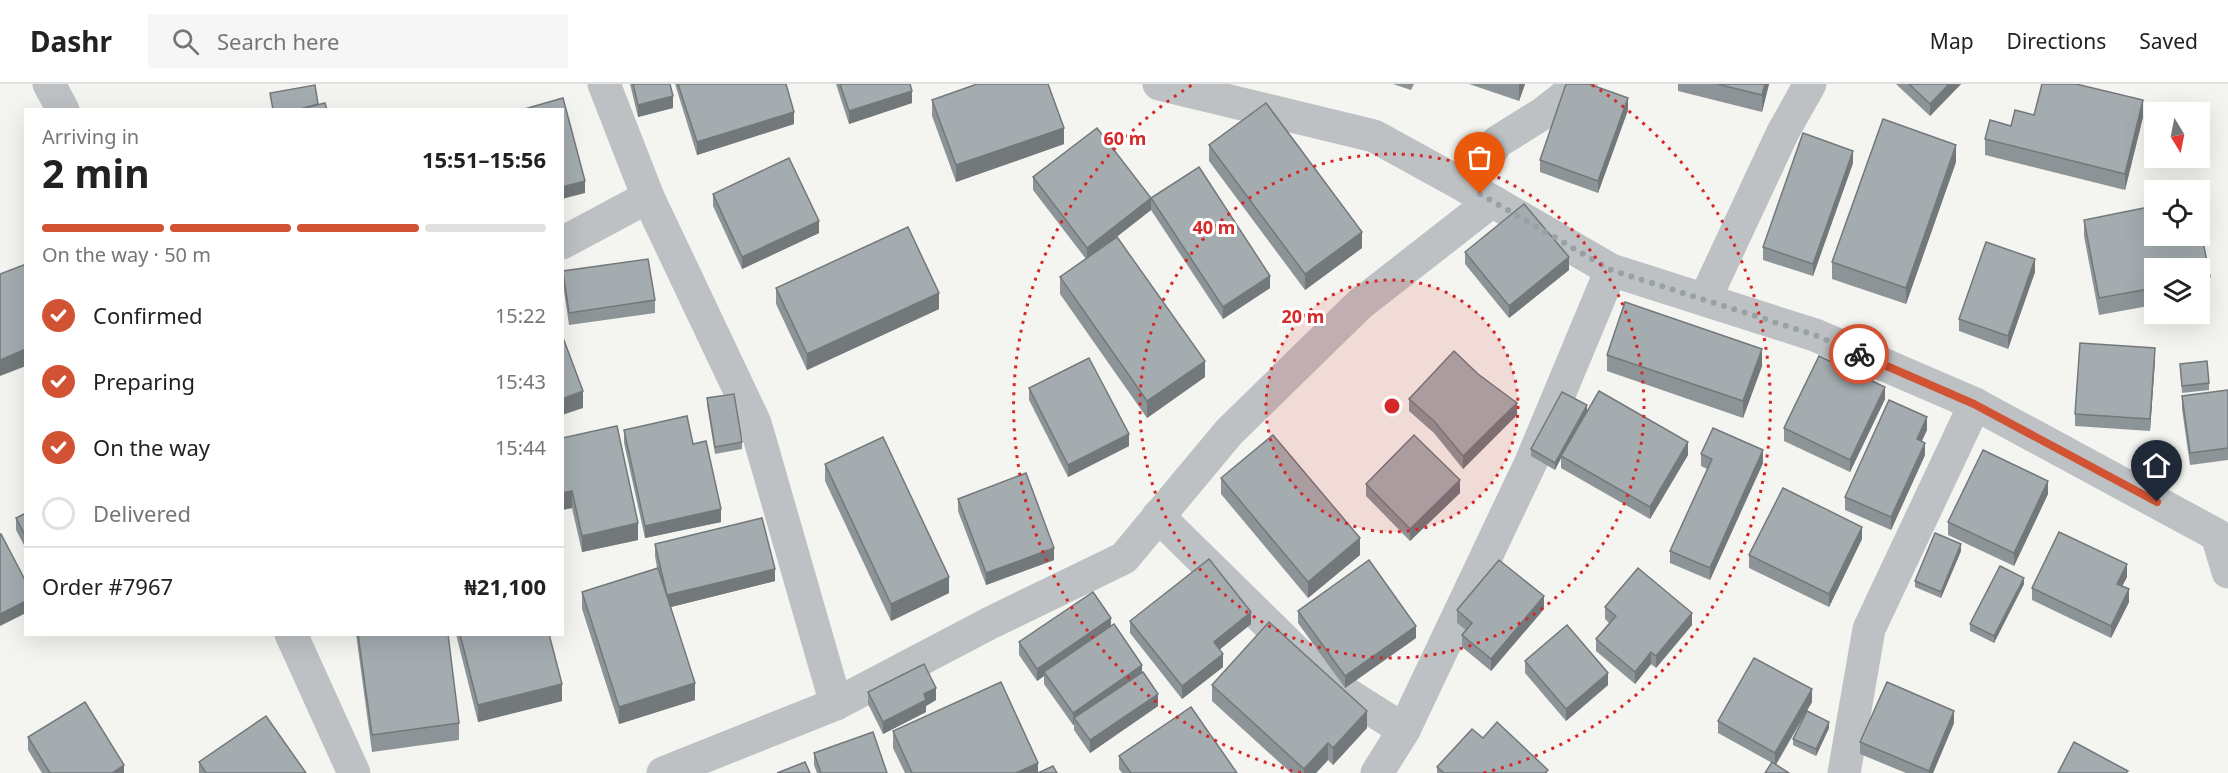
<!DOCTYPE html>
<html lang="en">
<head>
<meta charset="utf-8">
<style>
	body { margin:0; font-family:"Noto Sans",sans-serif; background:#f6f6f6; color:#222; height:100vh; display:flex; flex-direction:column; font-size:22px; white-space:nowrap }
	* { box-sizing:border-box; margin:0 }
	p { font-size:20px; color:#767676 }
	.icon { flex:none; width:33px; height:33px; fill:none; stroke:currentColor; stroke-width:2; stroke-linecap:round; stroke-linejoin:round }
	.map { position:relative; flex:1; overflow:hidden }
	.drawer { position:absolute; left:24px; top:24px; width:540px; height:528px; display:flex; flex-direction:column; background:#fff; border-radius:0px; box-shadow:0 6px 24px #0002 }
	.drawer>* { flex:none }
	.needle { width:39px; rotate:170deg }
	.fabs { position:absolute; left:2144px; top:18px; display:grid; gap:12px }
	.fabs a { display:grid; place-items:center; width:66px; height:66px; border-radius:0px; background:#fff; box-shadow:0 6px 24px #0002; font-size:30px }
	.pin { position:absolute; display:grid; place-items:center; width:51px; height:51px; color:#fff; margin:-62px -26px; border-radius:50% 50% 50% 0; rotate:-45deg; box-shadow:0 0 6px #0007 }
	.pin .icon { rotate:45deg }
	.courier { position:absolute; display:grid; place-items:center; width:60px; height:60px; margin:-30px; border:4px solid #d15333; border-radius:50%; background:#fff; color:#222; box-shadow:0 2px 8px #0007 }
	.headline em { font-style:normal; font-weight:700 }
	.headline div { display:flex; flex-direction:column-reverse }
	.headline { display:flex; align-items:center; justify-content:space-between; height:102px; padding:0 18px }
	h1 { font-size:39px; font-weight:700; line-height:45px }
	.bar { display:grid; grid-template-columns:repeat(4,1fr); gap:9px 6px; align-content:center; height:72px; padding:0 18px }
	.bar i { height:8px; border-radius:4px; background:#e0e0e0 }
	.bar .active { background:#d15333 }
	.bar p { grid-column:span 4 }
	.line { display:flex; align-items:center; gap:15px; padding:0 18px; border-top:2px solid #e0e0e0 }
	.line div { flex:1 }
	ol { padding:0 18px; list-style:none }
	li { display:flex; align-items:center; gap:18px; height:66px }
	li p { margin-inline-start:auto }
	li .icon { padding:6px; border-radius:50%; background:#d15333; color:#fff; stroke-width:4 }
	li:last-child { color:#767676 }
	li i { width:33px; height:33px; border:3px solid #e0e0e0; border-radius:50% }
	header { display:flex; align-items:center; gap:36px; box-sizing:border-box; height:84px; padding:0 30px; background:#fff; border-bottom:2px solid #e0e0e0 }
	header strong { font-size:28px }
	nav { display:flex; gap:33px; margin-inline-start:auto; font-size:21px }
	.search { width:420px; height:54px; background:#f6f6f6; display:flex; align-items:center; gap:15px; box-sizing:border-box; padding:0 21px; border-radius:0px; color:#767676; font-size:22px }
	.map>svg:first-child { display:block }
</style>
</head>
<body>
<header>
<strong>Dashr</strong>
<div class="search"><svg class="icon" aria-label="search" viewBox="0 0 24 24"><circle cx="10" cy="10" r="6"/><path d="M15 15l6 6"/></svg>Search here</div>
<nav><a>Map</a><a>Directions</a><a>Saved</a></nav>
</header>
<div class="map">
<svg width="2228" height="689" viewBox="0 0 2228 689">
	<rect width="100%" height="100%" fill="#f4f4f0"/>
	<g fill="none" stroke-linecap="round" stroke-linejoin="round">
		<g stroke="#bdc1c4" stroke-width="33">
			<path d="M49,0l14,26"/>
			<path d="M604,0l44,113 107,226 81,281"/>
			<path d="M1159,0l215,52 118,65 119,69 204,65 160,69 242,131 11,37"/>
			<path d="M1468,104l29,-46 45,-28 39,-30"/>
			<path d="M562,159l86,-46"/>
			<path d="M1705,215l78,-167 27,-48"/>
			<path d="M1158,432l167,164 79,50"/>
			<path d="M291,550l63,139"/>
			<path d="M663,689l173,-69 154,-81 134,-65 105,-126 131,-128 132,-103"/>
			<path d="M1377,689l27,-43 127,-268 80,-192"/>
			<path d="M1844,689l25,-144 106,-225"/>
		</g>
	</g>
	<g fill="#8d9497">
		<path d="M630,0h40l3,24 -35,9z"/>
		<path d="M675,0h111l8,40 -97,31z"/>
		<path d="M836,0h74l2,19 -63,21z"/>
		<path d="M1393,0h21l-3,6z"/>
		<path d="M1469,0h56l-6,17z"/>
		<path d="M1678,0h91l-7,28 -84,-21z"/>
		<path d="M1896,0h65l-31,32z"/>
		<path d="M932,16l132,44 -108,38 -24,-66z"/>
		<path d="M1628,26l-30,83 -58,-21v-12z"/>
		<path d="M2034,31l109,2 -18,73 -140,-35v-16z"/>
		<path d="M1209,61l153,103 -57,42 -96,-129z"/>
		<path d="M1956,78l-50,142 -74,-25v-17z"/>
		<path d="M1853,79l-40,113 -50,-16v-13z"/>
		<path d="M1033,93l118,21 119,90 -47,31 -72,-109 -41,32 95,135 -58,41 -87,-124v-17l26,-18 -53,-69z"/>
		<path d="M713,110l106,39 -77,36 -29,-63z"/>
		<path d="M2154,122v30h45v-15l11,56v17l-11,2v-28h-45v37l-55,10 -15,-79v-16z"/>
		<path d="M1465,168l104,18 -60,48 -44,-54z"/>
		<path d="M563,187l92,29v13l-86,12 -6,-41z"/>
		<path d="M2035,188l-27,77 -49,-18v-12z"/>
		<path d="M776,204l163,21 -132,61 -31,-66z"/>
		<path d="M1607,271l155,11 -19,52 -136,-47z"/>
		<path d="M2155,276l-5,71 -75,-5v-12z"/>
		<path d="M2180,280l29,19v7l-27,3z"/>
		<path d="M1029,304l100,58 -61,31 -39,-77z"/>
		<path d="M2228,306v70l-38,5 -8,-56v-13z"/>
		<path d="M707,314l35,44v7l-27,5 -8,-49z"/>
		<path d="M1409,315l108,16 -54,54 -29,-36 -25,-22z"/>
		<path d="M1885,315l-35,73 -66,-31v-13z"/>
		<path d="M1587,327l101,44 -38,64 -89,-51v-10l-6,12 -24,-14v-7z"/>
		<path d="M624,346l69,14 28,78 -76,16 -21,-95z"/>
		<path d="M1927,346l-6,11 4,14 -34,75 -46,-20v-13z"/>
		<path d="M562,354l76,102 -56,12 -10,-44 -10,2z"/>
		<path d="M1701,370l62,9 -53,117 -40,-17v-12l37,-82 -6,-3z"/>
		<path d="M825,380l124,129 -58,28 -66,-140z"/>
		<path d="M1221,394l139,77 -52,43 -87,-104z"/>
		<path d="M1366,400l94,9 -50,48 -44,-45z"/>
		<path d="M2048,410l-34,72 -66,-31v-13z"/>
		<path d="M958,415l96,61 -68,25 -28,-74z"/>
		<path d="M26,429v36l-10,-19v-12z"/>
		<path d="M1862,455l-33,68 -80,-39v-13z"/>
		<path d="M655,460l120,37 -104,26 24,93 -76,24 -37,-115v-17l75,-24 -2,-12z"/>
		<path d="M1961,467l-20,47 -26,-11v-6z"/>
		<path d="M2127,493l-5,9 7,16 -18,36 -79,-38v-12z"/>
		<path d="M2024,500l-30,59 -24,-12v-7z"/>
		<path d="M1605,523l87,18 -36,43 -5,-4 -16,20 -39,-33v-12l13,-16 -4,-4z"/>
		<path d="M1544,525l-53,62 -29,-24v-12l4,-5 -9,-7v-13z"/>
		<path d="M1298,527l118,27 -71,50 -47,-65z"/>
		<path d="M1130,537l121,3 -32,26 4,17 -41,32 -52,-66z"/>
		<path d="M1111,542l31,47 16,33 -68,47 -16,-23v-6l-1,1 -29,-41v-8l-7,5 -18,-26v-13z"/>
		<path d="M356,550h92l11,89v17l-87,12z"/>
		<path d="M456,550h93l13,67 -84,21z"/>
		<path d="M1525,577l83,24 -42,36 -41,-48z"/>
		<path d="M1212,601l155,43 -34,37 -5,-5 -12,13h-25l-79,-72z"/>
		<path d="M868,608l68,8 -10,6v6l-43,22 -15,-30z"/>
		<path d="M1812,618l-36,63 -58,-32v-12z"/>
		<path d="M1954,639l-21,50h-27l-46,-19v-12z"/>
		<path d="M1829,644l-13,28 -23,-11v-6z"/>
		<path d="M893,647l145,42h-133l-12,-25z"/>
		<path d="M28,653l96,36h-82l-14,-23z"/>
		<path d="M1483,654l65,35h-111v-6z"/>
		<path d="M814,669l73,20h-70l-3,-8z"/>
		<path d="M1119,672l118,17h-115l-3,-4z"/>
		<path d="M199,678l107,11h-107z"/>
	</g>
	<g fill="#73787b">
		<path d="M1519,0h6l-6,17z"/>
		<path d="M1765,0h4l-7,28v-17z"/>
		<path d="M1949,0h12l-31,32v-12z"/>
		<path d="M912,7v12l-63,21v-13z"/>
		<path d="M673,12v12l-35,9v-12z"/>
		<path d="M1628,14v12l-30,83v-12z"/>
		<path d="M2143,16v17l-18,73v-16z"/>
		<path d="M794,28v12l-97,31v-13z"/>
		<path d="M1064,44v16l-108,38v-17z"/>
		<path d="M1956,61v17l-50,142v-16z"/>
		<path d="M1853,67v12l-40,113v-12z"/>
		<path d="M585,97v12l-23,6v-12z"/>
		<path d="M1151,114v12l-64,50v-12z"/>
		<path d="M819,137v12l-77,36v-12z"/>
		<path d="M1362,148v16l-57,42v-16z"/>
		<path d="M1569,173v13l-60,48v-12z"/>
		<path d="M2035,175v13l-27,77v-13z"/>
		<path d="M1270,192v12l-47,31v-12z"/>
		<path d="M939,209v16l-132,61v-16z"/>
		<path d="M2155,264v12l-5,71v-12z"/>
		<path d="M26,265v17l-26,10v-16z"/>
		<path d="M1762,265v17l-19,52v-17z"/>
		<path d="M1205,277v16l-58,41v-17z"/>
		<path d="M1885,303v12l-35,73v-12z"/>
		<path d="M583,307v17l-21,7v-16z"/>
		<path d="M1517,319v12l-54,54v-13z"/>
		<path d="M1587,321v7l-26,44v2l-6,12v-7z"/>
		<path d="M1927,333v13l-10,22v-13z"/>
		<path d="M1129,350v12l-61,31v-12z"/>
		<path d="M1688,358v13l-38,64v-12z"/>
		<path d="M1925,359v12l-34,75v-13z"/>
		<path d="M1763,366v13l-53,117v-12z"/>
		<path d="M1460,396v13l-50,48v-12z"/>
		<path d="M2048,397v13l-34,72v-13z"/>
		<path d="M572,407v17l-10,2v-17z"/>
		<path d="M721,425v13l-76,16v-12z"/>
		<path d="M638,439v17l-56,12v-16z"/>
		<path d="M1862,443v12l-33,68v-13z"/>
		<path d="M1360,454v17l-52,43v-16z"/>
		<path d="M1961,460v7l-20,47v-6z"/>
		<path d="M1054,464v12l-68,25v-12z"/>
		<path d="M2127,480v13l-10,19v-12z"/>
		<path d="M775,485v12l-108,27v-13z"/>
		<path d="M949,493v16l-58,28v-17z"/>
		<path d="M2024,494v6l-30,59v-7z"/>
		<path d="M2129,505v13l-18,36v-12z"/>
		<path d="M1544,512v13l-53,62v-12z"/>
		<path d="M26,517v12l-26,13v-12z"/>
		<path d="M1251,528v12l-37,30v-12z"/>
		<path d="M1692,529v12l-36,43v-12z"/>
		<path d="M1111,534v13l-67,41v4l-7,5v-12z"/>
		<path d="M1416,542v12l-71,50v-12z"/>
		<path d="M1651,568v12l-16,20v-12z"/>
		<path d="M1223,570v13l-41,32v-13z"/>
		<path d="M1142,581v13l-68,40v6l-1,1v-12z"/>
		<path d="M1608,589v12l-42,36v-12z"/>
		<path d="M695,599v17l-76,24v-17z"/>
		<path d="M562,600v17l-84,21v-17z"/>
		<path d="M936,604v12l-10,6v6l-43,22v-12l41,-28z"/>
		<path d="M1812,605v13l-37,63v-12z"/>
		<path d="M1158,610v12l-68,47v-13z"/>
		<path d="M1367,627v17l-34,37v-17z"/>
		<path d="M1954,627v12l-21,50h-4v-2z"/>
		<path d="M1829,638v6l-13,28v-7z"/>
		<path d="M1328,659v17l-12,13h-12v-4z"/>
		<path d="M1038,679v10h-22z"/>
		<path d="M124,681v8h-12z"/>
	</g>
	<g fill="#a4acb0" stroke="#73787b" stroke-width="1.5">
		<path d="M633,0h37l3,12 -35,9z"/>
		<path d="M678,0h108l8,28 -97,30z"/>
		<path d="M840,0h70l2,7 -63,20z"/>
		<path d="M977,0h71l16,44 -108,37 -24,-65z"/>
		<path d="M1566,0h23l39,14 -30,83 -58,-21z"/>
		<path d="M1717,0h48l-3,11z"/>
		<path d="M1909,0h40l-19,20z"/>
		<path d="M2042,0h34l67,16 -18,74 -140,-35 5,-19 21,6 4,-16 19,5z"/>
		<path d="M315,1l3,19 -21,6h-24l-3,-17z"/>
		<path d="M563,14l22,83 -23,6v-77h-41z"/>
		<path d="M325,19l2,7h-30z"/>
		<path d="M1266,19l96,129 -57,42 -96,-129z"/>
		<path d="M1883,35l73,26 -50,143 -74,-26z"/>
		<path d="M1097,44l54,70 -64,50 -54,-71z"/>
		<path d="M1803,49l50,18 -40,113 -50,-17z"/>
		<path d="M789,74l30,63 -77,36 -29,-63z"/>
		<path d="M1199,83l71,109 -47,31 -72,-109z"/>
		<path d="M1524,120l45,53 -60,49 -44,-54z"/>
		<path d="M2154,122v30h45v-15l11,56 -11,3v-12h-45v20l-55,10 -15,-78z"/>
		<path d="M908,143l31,66 -132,61 -31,-66z"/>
		<path d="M1117,153l88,124 -58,40 -87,-124z"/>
		<path d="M1986,158l49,17 -27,77 -49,-17z"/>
		<path d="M648,175l7,41 -86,13 -6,-42z"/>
		<path d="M26,180v85l-26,11v-86z"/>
		<path d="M1625,218l137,47 -19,52 -136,-46z"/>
		<path d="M562,251l21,56 -21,8z"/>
		<path d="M2080,259l75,5 -5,71 -75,-5z"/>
		<path d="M1454,267l24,23 39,29 -54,53 -29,-35 -25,-22z"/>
		<path d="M1819,272l66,31 -35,73 -66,-32z"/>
		<path d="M1089,274l40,76 -61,31 -39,-77z"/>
		<path d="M2207,277l2,22 -27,3 -2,-22z"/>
		<path d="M2228,306v58l-38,5 -8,-57z"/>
		<path d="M1599,307l89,51 -38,65 -89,-51z"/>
		<path d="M1562,308l25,13 -32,58 -24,-14z"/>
		<path d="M734,310l8,48 -27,5 -8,-49z"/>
		<path d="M1889,316l38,17 -10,22 8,4 -34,74 -46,-20z"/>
		<path d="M687,332l6,28 13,-3 15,68 -76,17 -21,-96z"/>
		<path d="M617,342l21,97 -56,13 -10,-45 -10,2v-55z"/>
		<path d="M1713,344l50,22 -53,118 -40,-17 42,-92 -11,-5z"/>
		<path d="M1273,351l87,103 -52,44 -87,-104z"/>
		<path d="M1414,351l46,45 -50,49 -44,-45z"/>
		<path d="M883,353l66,140 -58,27 -66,-140z"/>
		<path d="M1983,366l65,31 -34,72 -66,-31z"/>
		<path d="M1026,389l28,75 -68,25 -28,-74z"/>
		<path d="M1783,404l79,39 -33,67 -80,-39z"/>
		<path d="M26,429v24l-10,-19z"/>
		<path d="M762,434l13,51 -108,26 -12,-51z"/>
		<path d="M2059,448l68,32 -10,20 12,5 -18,37 -79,-38z"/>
		<path d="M1935,449l26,11 -20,48 -26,-11z"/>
		<path d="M0,450h1l25,48v19l-26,13z"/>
		<path d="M1209,475l42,53 -37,30 9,12 -41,32 -52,-65z"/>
		<path d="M1369,476l47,66 -71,50 -47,-65z"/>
		<path d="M1499,476l45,36 -53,63 -29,-24 10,-12 -15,-13z"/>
		<path d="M2000,482l24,12 -30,58 -24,-12z"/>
		<path d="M658,484l37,115 -76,24 -37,-115z"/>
		<path d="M1638,484l54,45 -36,43 -5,-4 -16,20 -39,-33 20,-23 -11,-9z"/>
		<path d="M1093,508l18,26 -74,51 -18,-27z"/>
		<path d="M1269,538l98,89 -34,37 -5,-5 -24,26 -92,-84z"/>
		<path d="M1114,540l28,41 -69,48 -29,-41z"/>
		<path d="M1567,541l41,48 -42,36 -41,-48z"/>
		<path d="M358,550h90l11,89 -87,12z"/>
		<path d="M460,550h89l13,50 -84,21z"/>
		<path d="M1754,574l58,31 -37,64 -57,-32z"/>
		<path d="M924,580l12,24 -12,6 2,6 -43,22 -15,-30z"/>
		<path d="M1143,588l15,22 -68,46 -16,-22z"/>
		<path d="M1001,598l37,81 -22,10h-104l-19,-42z"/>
		<path d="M1887,598l67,29 -25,60 -69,-29z"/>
		<path d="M85,618l39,63 -12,8h-62l-22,-36z"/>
		<path d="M1191,623l46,66h-106l-12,-17z"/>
		<path d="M1807,627l22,11 -13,27 -23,-10z"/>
		<path d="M266,632l40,57h-100l-7,-11z"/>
		<path d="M1497,638l51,48 -3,3h-101l-7,-6 35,-38 11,9z"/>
		<path d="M873,648l14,41h-66l-7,-20z"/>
		<path d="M2074,658l54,29 -2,2h-68z"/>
		<path d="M805,678l5,11h-33z"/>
		<path d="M1772,678l17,11h-24z"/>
		<path d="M1053,682l4,7h-19z"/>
	</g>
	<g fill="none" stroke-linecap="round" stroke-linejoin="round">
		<path stroke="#98a1a6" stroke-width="6" stroke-dasharray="0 10.8" d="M1480,110l131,76 204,65 44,19"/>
		<path stroke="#d15333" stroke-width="8" d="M1859,270l115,50 183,98"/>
	</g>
	<circle cx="1392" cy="322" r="126" fill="#d62828" fill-opacity=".12"/>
	<g fill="none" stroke="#d62828" stroke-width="3" stroke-dasharray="3 6">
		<circle cx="1392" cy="322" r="126"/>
		<circle cx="1392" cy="322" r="252"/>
		<path d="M1301 689A378 378 0 0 1 1192 1M1592 1A378 378 0 0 1 1483 689"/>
	</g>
	<circle cx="1392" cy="322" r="9" fill="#d62828" stroke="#fff" stroke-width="3"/>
	<g font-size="18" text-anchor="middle" font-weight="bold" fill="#d62828" stroke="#fff" stroke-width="6" stroke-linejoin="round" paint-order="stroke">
		<text x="1125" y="61">60 m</text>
		<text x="1214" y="150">40 m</text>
		<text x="1303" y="239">20 m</text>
	</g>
</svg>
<div class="fabs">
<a><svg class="needle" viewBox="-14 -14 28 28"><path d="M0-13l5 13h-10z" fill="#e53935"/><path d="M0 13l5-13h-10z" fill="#767676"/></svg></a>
<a><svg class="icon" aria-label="locate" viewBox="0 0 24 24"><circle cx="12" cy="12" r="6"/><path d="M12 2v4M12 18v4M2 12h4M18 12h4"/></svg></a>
<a><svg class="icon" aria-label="layers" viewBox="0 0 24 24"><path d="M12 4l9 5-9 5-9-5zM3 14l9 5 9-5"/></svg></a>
</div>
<div class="pin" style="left:1480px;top:110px;background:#ea580c"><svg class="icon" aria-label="bag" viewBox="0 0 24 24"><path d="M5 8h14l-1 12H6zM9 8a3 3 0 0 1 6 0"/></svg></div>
<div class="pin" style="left:2157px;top:418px;background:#1f2937"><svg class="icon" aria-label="home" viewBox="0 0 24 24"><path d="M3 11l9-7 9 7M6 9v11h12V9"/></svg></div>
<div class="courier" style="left:1859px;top:270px"><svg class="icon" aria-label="bike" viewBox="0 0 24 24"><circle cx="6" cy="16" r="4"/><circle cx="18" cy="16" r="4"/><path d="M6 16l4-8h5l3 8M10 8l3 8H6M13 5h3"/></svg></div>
<section class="drawer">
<div class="headline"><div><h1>2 min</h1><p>Arriving in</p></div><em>15:51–15:56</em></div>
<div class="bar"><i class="active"></i><i class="active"></i><i class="active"></i><i></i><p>On the way · 50 m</p></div>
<ol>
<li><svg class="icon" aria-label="check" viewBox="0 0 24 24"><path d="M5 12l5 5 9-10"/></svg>Confirmed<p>15:22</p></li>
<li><svg class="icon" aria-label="check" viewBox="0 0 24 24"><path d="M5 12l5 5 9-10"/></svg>Preparing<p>15:43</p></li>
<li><svg class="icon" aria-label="check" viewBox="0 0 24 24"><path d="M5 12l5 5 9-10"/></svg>On the way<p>15:44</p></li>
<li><i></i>Delivered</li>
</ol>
<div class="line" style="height:78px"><div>Order #7967</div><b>₦21,100</b></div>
</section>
</div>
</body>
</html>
